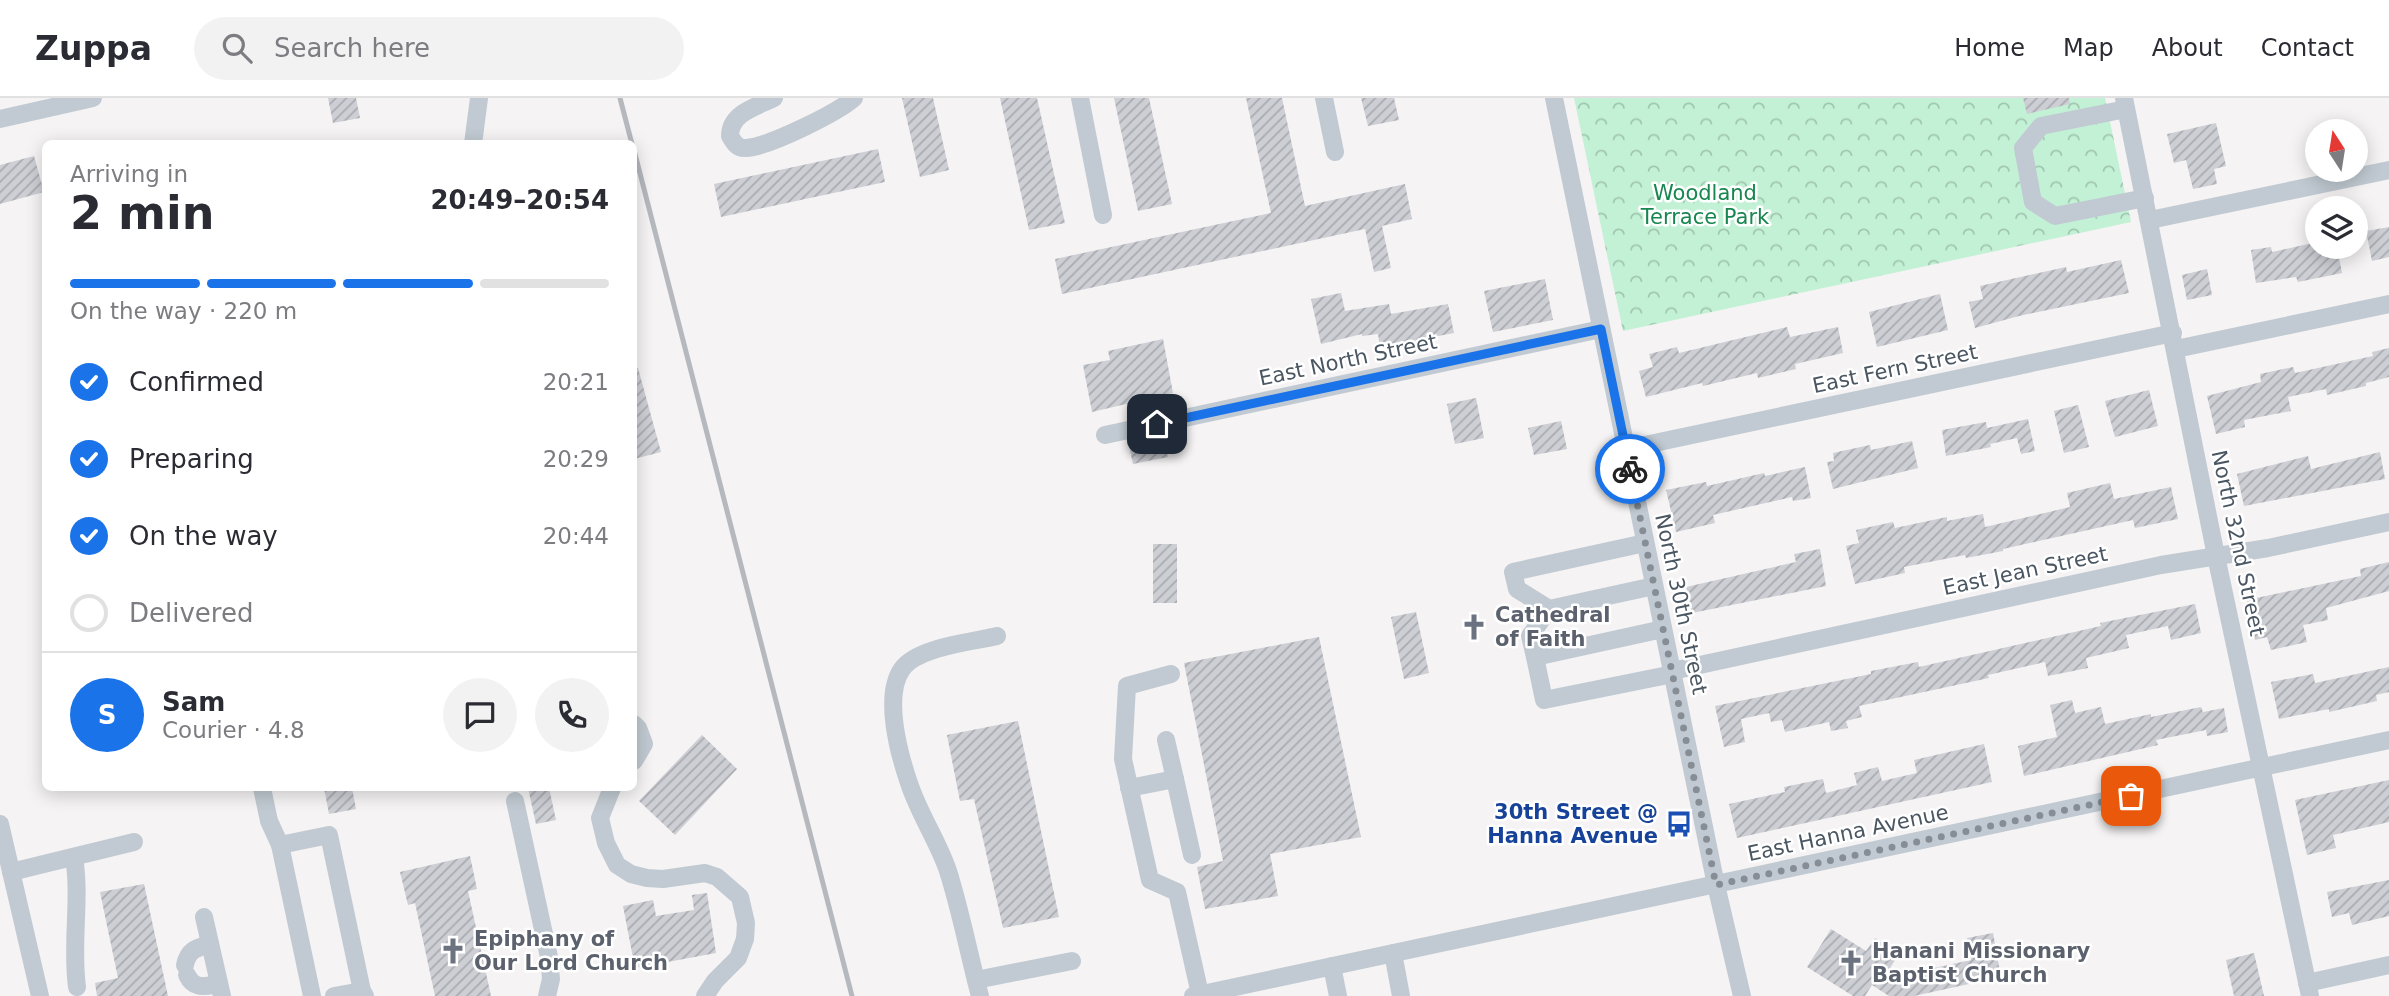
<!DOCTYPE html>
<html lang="en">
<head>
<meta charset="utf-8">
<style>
	body { margin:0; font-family:"DejaVu Sans",sans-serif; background:#f2f2f3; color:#2b2b33; height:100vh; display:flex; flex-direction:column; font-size:26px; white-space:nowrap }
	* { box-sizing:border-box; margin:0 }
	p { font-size:23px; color:#7c7c81 }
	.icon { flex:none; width:38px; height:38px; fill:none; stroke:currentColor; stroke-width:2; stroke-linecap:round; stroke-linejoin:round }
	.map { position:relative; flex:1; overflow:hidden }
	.panel { position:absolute; left:42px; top:42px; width:595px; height:651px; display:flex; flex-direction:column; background:#fff; border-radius:10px; box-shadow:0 4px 18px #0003 }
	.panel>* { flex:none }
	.needle { width:46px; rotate:348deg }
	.buttons { position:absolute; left:2305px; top:21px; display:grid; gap:14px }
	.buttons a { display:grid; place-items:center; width:63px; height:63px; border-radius:50%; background:#fff; box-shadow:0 4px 18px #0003; font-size:35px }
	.pin { position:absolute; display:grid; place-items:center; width:60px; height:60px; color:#fff; margin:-30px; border-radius:14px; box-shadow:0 4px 10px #0006 }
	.courier { position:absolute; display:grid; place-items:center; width:70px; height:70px; margin:-35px; border:5px solid #1a73e8; border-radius:50%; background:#fff; color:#222; box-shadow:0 2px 9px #0007 }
	.overview em { font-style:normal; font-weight:700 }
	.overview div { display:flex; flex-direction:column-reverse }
	.overview { display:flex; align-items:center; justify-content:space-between; height:119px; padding:0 28px }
	h1 { font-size:46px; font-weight:700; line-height:52px }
	.bar { display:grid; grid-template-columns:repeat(4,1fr); gap:10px 7px; align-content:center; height:84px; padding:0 28px }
	.bar i { height:9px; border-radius:5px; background:#e1e1e2 }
	.bar .active { background:#1a73e8 }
	.bar p { grid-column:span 4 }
	.line { display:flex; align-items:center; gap:18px; padding:0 28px; border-top:2px solid #e1e1e2 }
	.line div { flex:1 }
	.round { display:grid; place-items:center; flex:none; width:74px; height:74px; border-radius:37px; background:#f2f2f3 }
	ol { padding:0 28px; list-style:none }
	li { display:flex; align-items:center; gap:21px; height:77px }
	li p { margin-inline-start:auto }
	li .icon { padding:7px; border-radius:50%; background:#1a73e8; color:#fff; stroke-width:4 }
	li:last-child { color:#7c7c81 }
	li i { width:38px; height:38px; border:4px solid #e1e1e2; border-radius:50% }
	header { display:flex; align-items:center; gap:42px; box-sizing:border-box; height:98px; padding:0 35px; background:#fff; border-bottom:2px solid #e1e1e2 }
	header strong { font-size:33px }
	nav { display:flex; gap:38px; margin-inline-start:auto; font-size:24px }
	.search { width:490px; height:63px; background:#f2f2f3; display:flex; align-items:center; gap:18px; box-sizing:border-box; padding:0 24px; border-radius:38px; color:#7c7c81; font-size:26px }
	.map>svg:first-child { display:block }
</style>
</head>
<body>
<header>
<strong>Zuppa</strong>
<div class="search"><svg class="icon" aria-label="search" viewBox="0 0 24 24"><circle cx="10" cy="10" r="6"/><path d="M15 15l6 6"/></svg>Search here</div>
<nav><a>Home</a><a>Map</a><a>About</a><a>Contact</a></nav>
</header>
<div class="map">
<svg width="2389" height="898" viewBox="0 0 2389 898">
	<defs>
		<pattern id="forest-crowns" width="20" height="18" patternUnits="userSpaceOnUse" patternTransform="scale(1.75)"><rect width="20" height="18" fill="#c3f1d5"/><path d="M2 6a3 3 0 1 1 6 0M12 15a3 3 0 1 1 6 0" fill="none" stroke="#a0c6b0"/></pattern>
		<pattern id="building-hatch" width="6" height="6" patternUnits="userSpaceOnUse" patternTransform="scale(1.75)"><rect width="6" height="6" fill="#cdcfd5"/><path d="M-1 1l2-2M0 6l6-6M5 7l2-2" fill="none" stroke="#a8abb0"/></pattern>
	</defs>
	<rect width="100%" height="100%" fill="#f5f3f3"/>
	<path fill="url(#forest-crowns)" d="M1574,0h531l26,124 -508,109z"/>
	<g fill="url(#building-hatch)">
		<path d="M328,0h28l4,20 -27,5z"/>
		<path d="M902,0h31l16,72 -29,7z"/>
		<path d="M1000,0h37l28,125 -36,7z"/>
		<path d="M1114,0h35l23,106 -34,7z"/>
		<path d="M1246,0h36l23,108 100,-22 7,35 -30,7 9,42 -17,4 -9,-43 -303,65 -7,-35 216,-46z"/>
		<path d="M1361,0h33l5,22 -31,6z"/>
		<path d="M2023,0h46l1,6 -43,10z"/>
		<path d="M2216,25l10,43 -12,3 3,15 -24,5 -7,-29 -12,3 -7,-29z"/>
		<path d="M878,51l7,33 -164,35 -7,-33z"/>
		<path d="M34,58l10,36 -44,12v-39z"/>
		<path d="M2389,129v30l-17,4 -6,-30z"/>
		<path d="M2317,144v5h20l5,26 -44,9 -2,-5 -40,6 -5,-33 20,-3 1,5z"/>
		<path d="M2121,162l8,33 -110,23 -44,12 -6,-26 14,-3 -3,-13 86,-19 1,5z"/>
		<path d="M2207,171l5,26 -25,5 -5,-25z"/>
		<path d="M1545,181l8,41 -60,12 -9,-41z"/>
		<path d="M1341,195l4,18 44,-7 2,10 57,-10 6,29 -74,14 -2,-13 -16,2v-2l-41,10 -10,-45z"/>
		<path d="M1940,196l8,36 -71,17 -8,-35z"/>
		<path d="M1787,229l3,10 48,-10 5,26 -48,11 1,5 -38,9 -1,-5 -54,13 -1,-3 -56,14 -7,-26 14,-4 -4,-13 28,-7 2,6z"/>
		<path d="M1163,241l10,54 -81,19 -9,-47 27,-5 -2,-9z"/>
		<path d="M2389,250v29l-23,6v3l-39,9 -1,-6 -38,8 3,14 -47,9 1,7 -29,7 -9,-38 54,-14 -1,-8 33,-7 2,6 78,-17 -1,-4z"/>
		<path d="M634,270h4l23,84 -27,7z"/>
		<path d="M2149,292l9,36 -43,11 -10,-36z"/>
		<path d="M1476,300l8,40 -29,6 -8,-40z"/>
		<path d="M2078,307l11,42 -25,6 -10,-42z"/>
		<path d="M2028,321l7,32 -14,3 -4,-16 -27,6 1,3 -45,9 -4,-26 44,-8 1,6z"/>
		<path d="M1561,323l6,28 -33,6 -6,-27z"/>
		<path d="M1912,343l6,27 -85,21 -6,-27 7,-1 -1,-8 37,-8 1,5z"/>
		<path d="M1165,345l3,14 -35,7 -3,-14z"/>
		<path d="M2380,354l5,27 -141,27 -7,-32 71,-18 3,13z"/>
		<path d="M1805,369l6,31 -18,3 -1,-4 -79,18 2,8 -39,9 -10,-42 40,-8 1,4 57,-13 1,3z"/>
		<path d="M2110,385l4,16 57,-12 7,32 -43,9 -2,-8 -130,29v2l-37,7 -1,-3 -61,12 1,6 -50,11 -9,-38 13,-3 -3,-13 37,-8 2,6 52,-11v4l36,-7 2,13 85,-20 -3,-14z"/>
		<rect x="1153" y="446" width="24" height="59"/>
		<path d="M1820,451l6,37 -134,27 -6,-26 110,-25 -2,-8z"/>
		<path d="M2389,464v29l-63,17 2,12 -25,5 4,17 -36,8 -4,-13 -12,3 -8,-40 114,-24 -1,-7z"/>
		<path d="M2195,506l6,29 -30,7 -3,-14 -42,9 3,13 -43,10 2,10 -40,8 -3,-14 -57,13 1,3 -130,28 3,11 -16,4 2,7 -17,3 -2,-9 -44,10 -3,-12 -11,2 -2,-9 -28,6 4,23 -21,5 -9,-41 156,-32v-3l47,-9 1,5 182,-41 -1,-3z"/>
		<path d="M1416,514l13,61 -25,6 -13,-62z"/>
		<path d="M1319,539l42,200 -91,17 8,42 -73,13 -8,-42 26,-6 -39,-198z"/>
		<path d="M2389,569v25l-13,3 1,6 -48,11v-3l-50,10 -8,-37 42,-8 2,9z"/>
		<path d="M2072,602l3,13 26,-6 4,17 46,-10v3l50,-10 2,5 21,-4 4,24 -21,4 -1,-6 -50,10 2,5 -134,31 -6,-30 39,-9 -7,-32z"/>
		<path d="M1018,623l41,196 -56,11 -29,-129 -14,2 -13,-66z"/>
		<path d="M702,637l35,34 -62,66 -36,-34z"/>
		<path d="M1984,646l8,38 -255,56 -8,-34 56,-12 -1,-5 39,-8 3,14 31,-8 -3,-12 24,-6 4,14 35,-8 -3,-13z"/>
		<path d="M2389,682v42l-56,13 3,13 -29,7 -12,-55z"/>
		<path d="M324,690h28l4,21 -27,5z"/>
		<path d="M528,690h21l7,32 -20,4z"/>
		<path d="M470,758l7,33 -9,2 23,105h-56l-20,-93 -7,2 -8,-33z"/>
		<path d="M2389,782v36l-37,9 -3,-12 -17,4 -5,-25z"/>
		<path d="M144,786l24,112h-71l-2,-13 23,-5 -18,-86z"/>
		<path d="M707,795l9,60 -81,15 -12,-62 30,-6 3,16 38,-6 -2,-15z"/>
		<path d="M1831,831l35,22 9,-13 24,16 -16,25 88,-19 -4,-22 26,-5 8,44 -87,19h-25l-17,-11 -7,11h-12l-46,-29z"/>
		<path d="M2254,855l10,43h-30l-8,-36z"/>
	</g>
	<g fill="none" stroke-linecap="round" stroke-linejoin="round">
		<g stroke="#c1cad2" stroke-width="18">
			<path d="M774,0c-18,9 -44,15 -44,38 4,7 8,13 16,12 22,-1 91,-35 108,-50"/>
			<path d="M1080,0l23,117"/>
			<path d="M1324,0l11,54"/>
			<path d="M1554,0l162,787 26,111"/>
			<path d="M2124,0l92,458 94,440"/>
			<path d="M2126,11l-85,17 -18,22 10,54 22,14 90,-18"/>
			<path d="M0,21l93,-21"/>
			<path d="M473,46l6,-46"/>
			<path d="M2150,122l239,-50"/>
			<path d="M2176,251l213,-45"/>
			<path d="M1105,337l496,-106"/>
			<path d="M1626,351l547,-116"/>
			<path d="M1645,445l-132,29 4,17 32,20 105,-23"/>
			<path d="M1663,531l-128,28 9,43 129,-26"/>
			<path d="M1535,559l-5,-21 19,-27"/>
			<path d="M1672,573l489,-106 107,-17 121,-26"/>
			<path d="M1171,576l-44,12 -4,73 27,121 27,12 23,102"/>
			<path d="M634,626l4,4 6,16 -10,17"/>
			<path d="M1166,642l9,39"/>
			<path d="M262,690l7,33 11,24"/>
			<path d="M612,690l-12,30 6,25 11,22 14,9 16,4 16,1 42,-6 12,4 23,20 6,26 -1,16 -7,19 -23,23 -10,15"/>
			<path d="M1129,690l46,-9 17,76"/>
			<path d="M515,703l34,156 2,22 -4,17"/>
			<path d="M0,726l40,172"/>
			<path d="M74,759c7,43 -3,87 3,130"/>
			<path d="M11,774l123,-30"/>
			<path d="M204,819l18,79"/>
			<path d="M1393,855l8,43"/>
			<path d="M185,867c3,-15 11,-17 25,-21"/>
			<path d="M1332,868l6,30"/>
			<path d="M187,877c7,15 18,11 32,9"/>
			<path d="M976,882l96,-19"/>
			<path d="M2307,885l82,-18"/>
			<path d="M312,898l-32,-151 49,-10 33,156 3,5"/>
			<path d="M334,898l28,-5"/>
			<path d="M980,898c-11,-41 -19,-84 -32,-125 -10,-30 -29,-57 -39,-88 -10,-29 -26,-87 -7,-114 15,-22 71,-27 95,-33"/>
			<path d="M1193,898l1196,-256"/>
		</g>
		<g stroke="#b5b8bd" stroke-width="5">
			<path d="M620,0l12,46"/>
			<path d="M634,52l218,846"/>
		</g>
	</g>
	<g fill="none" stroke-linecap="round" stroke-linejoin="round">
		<path stroke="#868d94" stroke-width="7" stroke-dasharray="0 12.6" d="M1630,371l86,416 415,-89"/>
		<path stroke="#1a73e8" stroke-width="9" d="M1157,326l444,-95 29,140"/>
	</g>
	<defs>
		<g id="church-bare" transform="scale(2.1)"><path d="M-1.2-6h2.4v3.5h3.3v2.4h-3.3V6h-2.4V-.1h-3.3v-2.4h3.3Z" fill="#6b7280" stroke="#fff" stroke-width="2.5" paint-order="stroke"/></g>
		<g id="bus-bare" transform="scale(2.1)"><path d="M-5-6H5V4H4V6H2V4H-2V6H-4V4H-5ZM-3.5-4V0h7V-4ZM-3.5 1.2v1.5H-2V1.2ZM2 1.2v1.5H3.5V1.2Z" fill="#1a4fb4" stroke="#fff" stroke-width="2.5" paint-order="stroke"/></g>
	</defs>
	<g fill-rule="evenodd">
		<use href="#church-bare" x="1474" y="529"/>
		<use href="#bus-bare" x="1679" y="726"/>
		<use href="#church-bare" x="453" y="853"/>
		<use href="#church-bare" x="1851" y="865"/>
	</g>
	<g text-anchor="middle" stroke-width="5" stroke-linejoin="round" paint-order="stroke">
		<g font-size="21" fill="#17864f" stroke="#fff">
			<text x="1705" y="102">Woodland<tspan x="1705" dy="24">Terrace Park</tspan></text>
		</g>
		<g font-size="21" fill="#4a5661" stroke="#fff">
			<text transform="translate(1348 262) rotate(-12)" y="7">East North Street</text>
			<text transform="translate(1895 271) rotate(-12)" y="7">East Fern Street</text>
			<text transform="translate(2238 445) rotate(78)" y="7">North 32nd Street</text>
			<text transform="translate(2025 473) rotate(-12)" y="7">East Jean Street</text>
			<text transform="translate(1681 506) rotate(78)" y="7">North 30th Street</text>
			<text transform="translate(1848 735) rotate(-12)" y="7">East Hanna Avenue</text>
		</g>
		<g font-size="21" font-weight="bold" fill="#5b616d" stroke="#fff" text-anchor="start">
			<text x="1495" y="524">Cathedral<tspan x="1495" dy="24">of Faith</tspan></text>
			<text x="474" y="848">Epiphany of<tspan x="474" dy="24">Our Lord Church</tspan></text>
			<text x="1872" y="860">Hanani Missionary<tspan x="1872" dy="24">Baptist Church</tspan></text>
		</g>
		<g font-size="21" font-weight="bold" fill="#164399" stroke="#fff" text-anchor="end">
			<text x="1658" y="721">30th Street @<tspan x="1658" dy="24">Hanna Avenue</tspan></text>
		</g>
	</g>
</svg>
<div class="buttons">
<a><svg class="needle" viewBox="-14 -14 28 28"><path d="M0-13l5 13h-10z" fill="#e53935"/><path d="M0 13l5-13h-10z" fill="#7c7c81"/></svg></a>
<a><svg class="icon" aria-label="layers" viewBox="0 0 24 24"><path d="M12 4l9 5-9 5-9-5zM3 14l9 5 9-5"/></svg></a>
</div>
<div class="pin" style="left:2131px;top:698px;background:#ea580c"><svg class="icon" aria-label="bag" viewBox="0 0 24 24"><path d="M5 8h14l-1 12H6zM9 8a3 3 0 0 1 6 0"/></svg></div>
<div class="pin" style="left:1157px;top:326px;background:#1f2937"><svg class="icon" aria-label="home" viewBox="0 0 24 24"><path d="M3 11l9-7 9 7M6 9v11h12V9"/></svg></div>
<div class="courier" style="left:1630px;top:371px"><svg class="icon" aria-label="bike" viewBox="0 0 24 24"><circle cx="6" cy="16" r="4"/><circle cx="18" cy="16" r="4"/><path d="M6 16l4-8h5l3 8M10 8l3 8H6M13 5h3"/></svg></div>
<section class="panel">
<div class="overview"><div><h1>2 min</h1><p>Arriving in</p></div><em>20:49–20:54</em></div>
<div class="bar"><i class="active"></i><i class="active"></i><i class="active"></i><i></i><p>On the way · 220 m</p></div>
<ol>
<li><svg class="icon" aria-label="check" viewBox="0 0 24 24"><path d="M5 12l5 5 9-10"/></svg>Confirmed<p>20:21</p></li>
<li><svg class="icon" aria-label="check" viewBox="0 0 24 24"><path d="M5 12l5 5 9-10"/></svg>Preparing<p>20:29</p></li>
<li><svg class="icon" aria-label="check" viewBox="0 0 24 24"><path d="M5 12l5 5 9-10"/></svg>On the way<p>20:44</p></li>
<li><i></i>Delivered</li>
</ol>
<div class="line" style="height:126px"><b class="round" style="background:#1a73e8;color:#fff">S</b><div><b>Sam</b><p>Courier · 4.8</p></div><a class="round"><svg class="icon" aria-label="chat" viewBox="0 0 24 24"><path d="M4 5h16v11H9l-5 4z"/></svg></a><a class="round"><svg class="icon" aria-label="phone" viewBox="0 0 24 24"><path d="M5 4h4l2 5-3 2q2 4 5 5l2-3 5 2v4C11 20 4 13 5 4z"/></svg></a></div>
</section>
</div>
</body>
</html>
